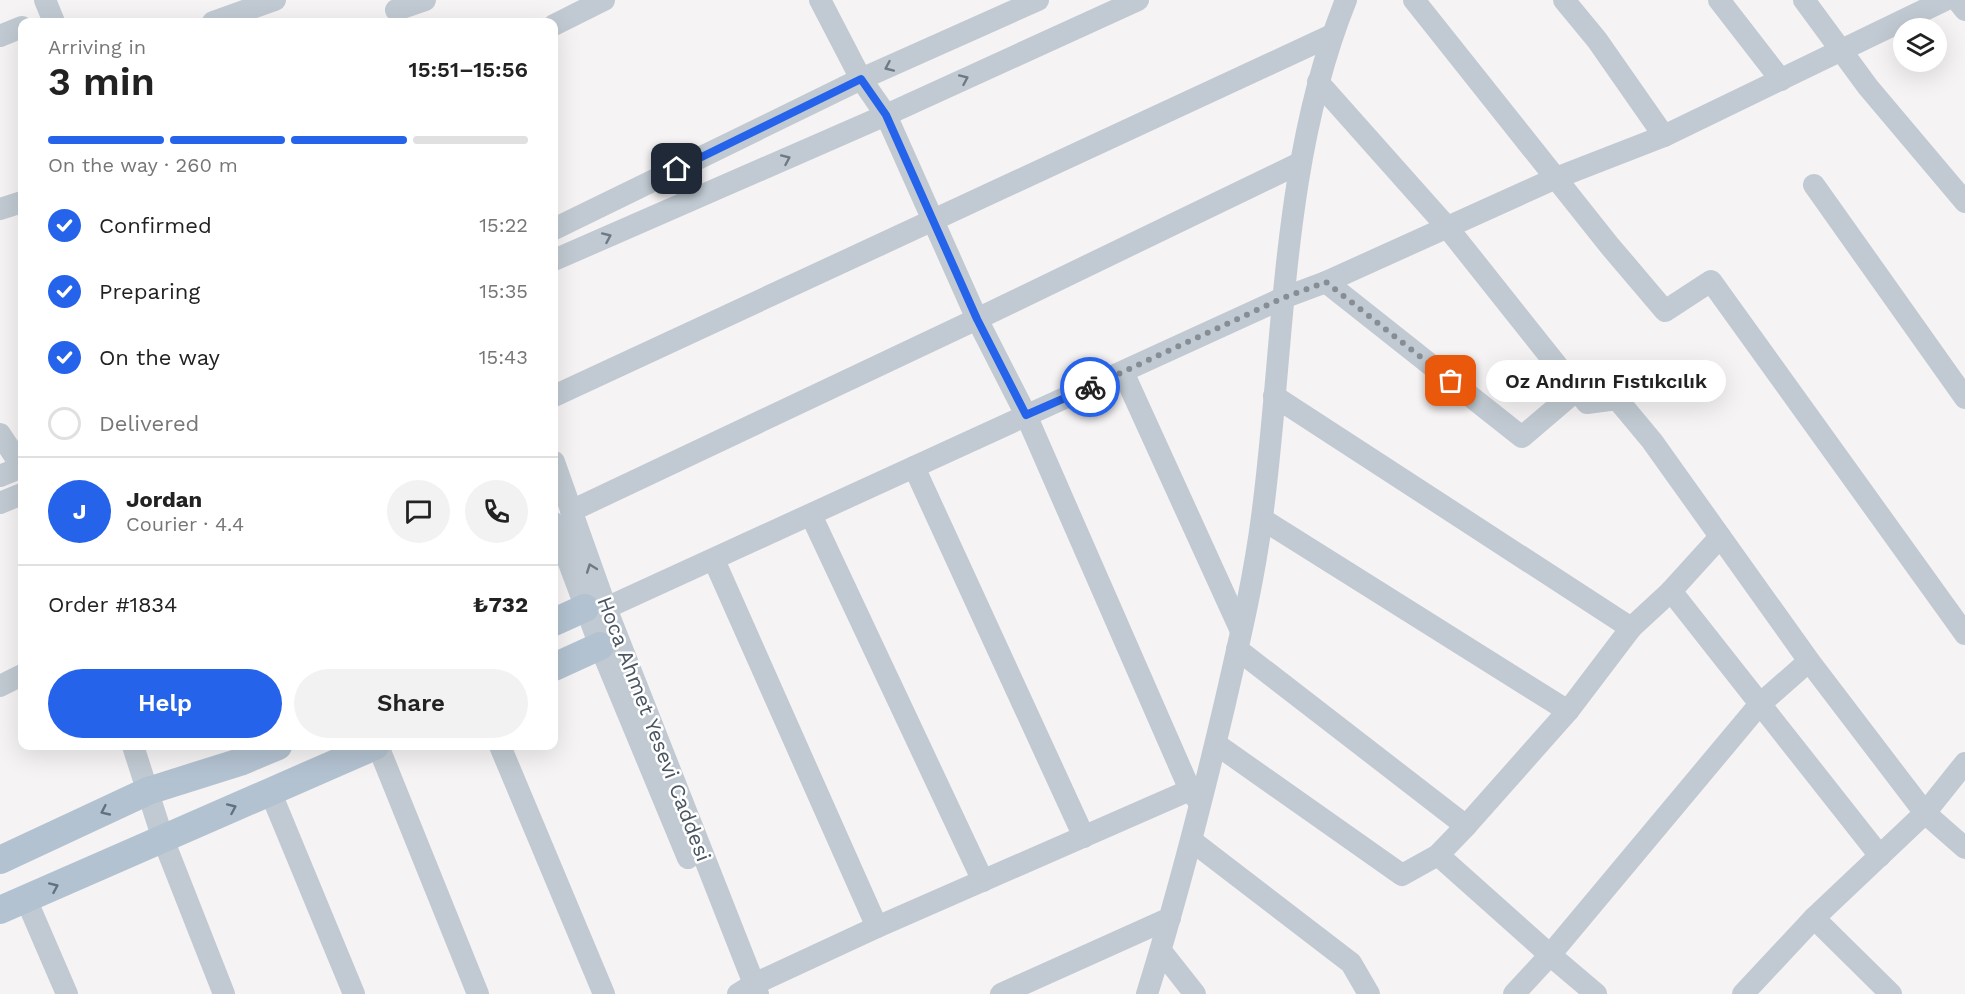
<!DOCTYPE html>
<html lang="en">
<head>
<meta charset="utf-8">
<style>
	body { margin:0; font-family:"Work Sans",sans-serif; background:#f2f2f2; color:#222; height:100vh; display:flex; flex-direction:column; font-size:22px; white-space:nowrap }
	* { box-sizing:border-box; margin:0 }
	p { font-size:20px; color:#767676 }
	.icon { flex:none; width:33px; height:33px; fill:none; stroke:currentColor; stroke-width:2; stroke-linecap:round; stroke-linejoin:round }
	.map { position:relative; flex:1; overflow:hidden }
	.drawer { position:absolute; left:18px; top:18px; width:540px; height:732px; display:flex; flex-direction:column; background:#fff; border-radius:12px; box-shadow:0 6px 24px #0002 }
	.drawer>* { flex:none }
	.buttons { position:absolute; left:1893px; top:18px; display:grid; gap:12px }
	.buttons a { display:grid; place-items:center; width:54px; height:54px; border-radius:50%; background:#fff; box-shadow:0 6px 24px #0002; font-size:30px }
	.pin { position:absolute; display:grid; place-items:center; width:51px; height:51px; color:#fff; margin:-26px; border-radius:12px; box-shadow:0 3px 9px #0006 }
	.courier { position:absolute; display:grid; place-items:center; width:60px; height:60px; margin:-30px; border:4px solid #2563eb; border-radius:50%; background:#fff; color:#222; box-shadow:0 2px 8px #0007 }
	.bubble { position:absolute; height:42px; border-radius:21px; background:#fff; box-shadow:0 6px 24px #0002; font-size:20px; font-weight:600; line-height:42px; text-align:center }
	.summary em { font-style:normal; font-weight:600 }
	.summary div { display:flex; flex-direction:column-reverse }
	.summary { display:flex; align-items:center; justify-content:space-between; height:102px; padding:0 30px }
	h1 { font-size:39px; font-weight:600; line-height:45px }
	.bar { display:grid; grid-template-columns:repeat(4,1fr); gap:9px 6px; align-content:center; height:72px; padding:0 30px }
	.bar i { height:8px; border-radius:4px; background:#e0e0e0 }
	.bar .active { background:#2563eb }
	.bar p { grid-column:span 4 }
	.line { display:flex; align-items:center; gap:15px; padding:0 30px; border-top:2px solid #e0e0e0 }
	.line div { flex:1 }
	.round { display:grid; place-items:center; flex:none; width:63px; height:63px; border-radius:32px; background:#f2f2f2 }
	ol { padding:0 30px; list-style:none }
	li { display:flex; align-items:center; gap:18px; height:66px }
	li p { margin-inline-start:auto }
	li .icon { padding:6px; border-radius:50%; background:#2563eb; color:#fff; stroke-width:4 }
	li:last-child { color:#767676 }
	li i { width:33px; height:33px; border:3px solid #e0e0e0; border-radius:50% }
	.primary-button { display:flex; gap:12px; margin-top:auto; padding:12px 30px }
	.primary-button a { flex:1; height:69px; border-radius:36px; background:#2563eb; color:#fff; font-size:24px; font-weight:600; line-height:69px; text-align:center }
	.primary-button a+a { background:#f2f2f2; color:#222 }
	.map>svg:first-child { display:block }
</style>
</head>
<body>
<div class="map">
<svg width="1965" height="994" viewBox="0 0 1965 994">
	<rect width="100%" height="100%" fill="#f5f3f3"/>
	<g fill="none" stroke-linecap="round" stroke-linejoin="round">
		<g stroke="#c1cad2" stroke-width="22">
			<path d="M45,0l9,22"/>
			<path d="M820,0l41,79 25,36 91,204 49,96 164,375"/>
			<path d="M1414,0l195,245 56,66 46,-30 254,353"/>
			<path d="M1564,0l33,40 67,96"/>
			<path d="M1719,0l62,80"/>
			<path d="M1804,0l64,87 97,115"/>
			<path d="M1957,0l8,10"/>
			<path d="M396,10l29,-10"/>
			<path d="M213,22l62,-22"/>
			<path d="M554,25l50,-25"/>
			<path d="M0,36l22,-9"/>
			<path d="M1318,82l129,145 140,176 30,-4 35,42 157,220 116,152 40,35"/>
			<path d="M1814,185l151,213"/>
			<path d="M0,209l22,-7"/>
			<path d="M554,229l307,-150 177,-79"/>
			<path d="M554,260l332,-145 252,-115"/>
			<path d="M1326,282l196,155 55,-47"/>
			<path d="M1123,372l118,259"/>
			<path d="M554,396l778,-361"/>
			<path d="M1274,396l357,232"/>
			<path d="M0,434l22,33"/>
			<path d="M554,462l52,146 152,386"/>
			<path d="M914,467l170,370"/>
			<path d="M0,476l22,-9"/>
			<path d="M0,503l22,-9"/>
			<path d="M571,511l406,-192 323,-156"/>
			<path d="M811,515l172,366"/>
			<path d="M1262,519l306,192"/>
			<path d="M554,523l46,123 88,212"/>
			<path d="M714,560l163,367"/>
			<path d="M1671,591l209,265"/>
			<path d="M606,608l677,-310 43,-16 230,-104 108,-42 281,-136"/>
			<path d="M1237,649l229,177"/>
			<path d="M0,686l22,-11"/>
			<path d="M1216,744l186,131 36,-20 28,-29 102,-115 63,-83 40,-37 49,-54"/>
			<path d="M133,746l30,93 61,155"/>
			<path d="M378,746l100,248"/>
			<path d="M500,746l104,248"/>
			<path d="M270,791l84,203"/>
			<path d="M1192,841l159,122 18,31"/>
			<path d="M1438,855l112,100 46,39"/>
			<path d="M26,899l41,95"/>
			<path d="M1814,918l77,76"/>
			<path d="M1161,951l34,43"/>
			<path d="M738,994l16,-10 123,-57 313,-137 9,12"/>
			<path d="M1001,994l169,-76"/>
			<path d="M1147,994c30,-96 55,-193 78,-291 14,-61 29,-123 37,-186 23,-172 18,-353 84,-517"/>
			<path d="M1514,994l36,-39 209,-250 50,-44"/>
			<path d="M1743,994l71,-76 111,-105 40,-50"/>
		</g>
		<g stroke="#b3c2d1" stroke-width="28">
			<path d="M554,622l31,-14"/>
			<path d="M554,667l46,-21"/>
			<path d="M0,860l148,-69 92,-29 38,-16"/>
			<path d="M0,910l375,-164"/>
		</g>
	</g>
	<defs><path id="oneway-chevron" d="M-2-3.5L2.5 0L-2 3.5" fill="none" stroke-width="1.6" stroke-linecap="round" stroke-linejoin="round" transform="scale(1.5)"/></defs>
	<g stroke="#6e7983">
		<use href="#oneway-chevron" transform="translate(889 67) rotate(156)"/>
		<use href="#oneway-chevron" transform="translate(964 79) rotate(-24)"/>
		<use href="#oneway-chevron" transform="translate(786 159) rotate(-24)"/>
		<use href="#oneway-chevron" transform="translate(607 237) rotate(-24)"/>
		<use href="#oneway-chevron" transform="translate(591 568) rotate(-110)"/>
	</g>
	<g stroke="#64717d">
		<use href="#oneway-chevron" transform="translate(232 808) rotate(-24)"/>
		<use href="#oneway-chevron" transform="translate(105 811) rotate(155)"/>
		<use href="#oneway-chevron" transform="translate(54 887) rotate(-24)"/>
	</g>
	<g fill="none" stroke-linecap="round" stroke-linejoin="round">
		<path stroke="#868d94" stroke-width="6" stroke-dasharray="0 10.8" d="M1090,387l193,-89 43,-16 125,99"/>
		<path stroke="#2563eb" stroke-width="8" d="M677,169l184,-90 25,36 91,204 49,96 64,-28"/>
	</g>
	<g text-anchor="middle" stroke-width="5" stroke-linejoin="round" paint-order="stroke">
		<g font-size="21" fill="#4a5661" stroke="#fff">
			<text transform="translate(654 729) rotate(69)" y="7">Hoca Ahmet Yesevi Caddesi</text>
		</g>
	</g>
</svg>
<div class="buttons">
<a><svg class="icon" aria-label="layers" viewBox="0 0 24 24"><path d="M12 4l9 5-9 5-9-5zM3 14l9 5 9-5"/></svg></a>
</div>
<div class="pin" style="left:1451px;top:381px;background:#ea580c"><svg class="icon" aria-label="bag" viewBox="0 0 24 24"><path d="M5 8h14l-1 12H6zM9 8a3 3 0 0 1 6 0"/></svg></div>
<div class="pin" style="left:677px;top:169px;background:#1f2937"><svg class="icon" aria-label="home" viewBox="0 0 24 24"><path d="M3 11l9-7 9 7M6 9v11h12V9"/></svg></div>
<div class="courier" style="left:1090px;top:387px"><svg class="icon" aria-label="bike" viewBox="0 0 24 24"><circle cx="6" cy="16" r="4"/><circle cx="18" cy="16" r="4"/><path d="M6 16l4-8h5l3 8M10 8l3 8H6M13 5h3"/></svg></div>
<div class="bubble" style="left:1486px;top:360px;width:240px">Oz Andırın Fıstıkcılık</div>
<section class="drawer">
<div class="summary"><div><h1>3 min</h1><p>Arriving in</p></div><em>15:51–15:56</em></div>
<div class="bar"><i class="active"></i><i class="active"></i><i class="active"></i><i></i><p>On the way · 260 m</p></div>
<ol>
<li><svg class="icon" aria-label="check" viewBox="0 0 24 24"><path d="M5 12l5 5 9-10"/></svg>Confirmed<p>15:22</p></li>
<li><svg class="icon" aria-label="check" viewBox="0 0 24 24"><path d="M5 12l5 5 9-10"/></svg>Preparing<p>15:35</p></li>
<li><svg class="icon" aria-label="check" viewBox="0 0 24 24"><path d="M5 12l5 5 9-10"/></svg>On the way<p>15:43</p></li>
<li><i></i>Delivered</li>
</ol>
<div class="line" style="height:108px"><b class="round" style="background:#2563eb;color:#fff">J</b><div><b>Jordan</b><p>Courier · 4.4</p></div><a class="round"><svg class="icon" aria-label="chat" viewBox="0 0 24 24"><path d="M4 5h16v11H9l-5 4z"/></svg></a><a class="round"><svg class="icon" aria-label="phone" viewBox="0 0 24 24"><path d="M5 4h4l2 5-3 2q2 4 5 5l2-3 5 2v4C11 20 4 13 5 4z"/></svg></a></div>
<div class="line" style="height:78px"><div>Order #1834</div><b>₺732</b></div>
<div class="primary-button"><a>Help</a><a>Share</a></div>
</section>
</div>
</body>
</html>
